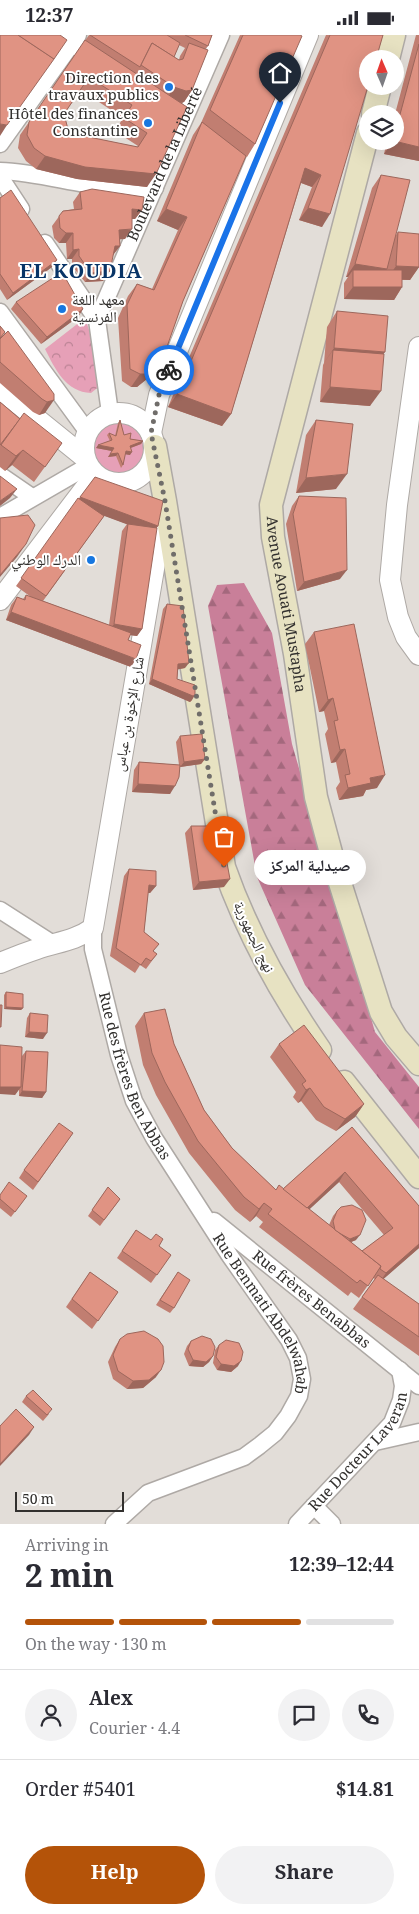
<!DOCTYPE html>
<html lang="en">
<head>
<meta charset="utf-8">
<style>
	body { margin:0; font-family:Georgia,"Noto Naskh Arabic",serif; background:#f2f2f3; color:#2b2b33; height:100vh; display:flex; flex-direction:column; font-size:19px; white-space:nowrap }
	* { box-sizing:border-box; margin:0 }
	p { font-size:16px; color:#7c7c81 }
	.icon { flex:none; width:28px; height:28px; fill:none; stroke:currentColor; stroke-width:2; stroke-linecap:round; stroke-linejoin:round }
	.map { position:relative; height:1489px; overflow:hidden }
	.panel { display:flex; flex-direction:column; background:#fff; flex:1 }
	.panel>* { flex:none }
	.needle { width:32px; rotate:358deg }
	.controls { position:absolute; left:359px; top:15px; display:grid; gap:10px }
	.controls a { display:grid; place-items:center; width:45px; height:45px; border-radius:50%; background:#fff; box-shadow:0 5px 20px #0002; font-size:25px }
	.scale { position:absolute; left:15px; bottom:12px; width:109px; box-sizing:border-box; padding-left:5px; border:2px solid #32302e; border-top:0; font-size:14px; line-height:18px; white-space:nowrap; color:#32302e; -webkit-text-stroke:4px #fff; paint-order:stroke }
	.pin { position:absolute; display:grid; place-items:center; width:42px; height:42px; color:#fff; margin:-51px -21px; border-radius:50% 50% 50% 0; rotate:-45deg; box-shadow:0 0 5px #0007 }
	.pin .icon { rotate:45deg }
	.courier { position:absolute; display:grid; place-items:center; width:50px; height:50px; margin:-25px; border:4px solid #1a73e8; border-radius:50%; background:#fff; color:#222; box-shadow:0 1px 6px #0007 }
	.bubble { position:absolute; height:35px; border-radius:18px; background:#fff; box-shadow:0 5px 20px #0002; font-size:16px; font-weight:700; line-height:35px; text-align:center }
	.headline em { font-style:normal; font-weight:700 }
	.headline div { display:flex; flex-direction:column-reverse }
	.headline { display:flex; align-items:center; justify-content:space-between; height:85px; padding:0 25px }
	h1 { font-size:32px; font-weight:700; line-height:38px }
	.bar { display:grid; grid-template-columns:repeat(4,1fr); gap:8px 5px; align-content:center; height:60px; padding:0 25px }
	.bar i { height:6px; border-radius:4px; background:#e1e1e2 }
	.bar .selected { background:#b45309 }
	.bar p { grid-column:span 4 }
	.line { display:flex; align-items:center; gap:12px; padding:0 25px; border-top:1px solid #e1e1e2 }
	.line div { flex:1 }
	.round { display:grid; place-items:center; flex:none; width:52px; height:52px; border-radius:26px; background:#f2f2f3 }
	.button { display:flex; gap:10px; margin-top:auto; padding:10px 25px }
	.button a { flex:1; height:58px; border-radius:30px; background:#b45309; color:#fff; font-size:20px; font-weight:700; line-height:58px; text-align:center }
	.button a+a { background:#f2f2f3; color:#2b2b33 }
	.status { display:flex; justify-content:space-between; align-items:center; height:35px; padding:0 25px; background:#fff; direction:ltr }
	.status svg { height:14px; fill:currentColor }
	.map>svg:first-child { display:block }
</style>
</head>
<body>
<div class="status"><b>12:37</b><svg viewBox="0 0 49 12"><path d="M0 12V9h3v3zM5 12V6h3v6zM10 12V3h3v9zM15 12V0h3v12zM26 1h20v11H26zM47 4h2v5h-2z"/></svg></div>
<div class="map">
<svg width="419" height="1489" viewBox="0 0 419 1489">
	<defs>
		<pattern id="forest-firs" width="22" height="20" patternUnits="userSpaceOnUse" patternTransform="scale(1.25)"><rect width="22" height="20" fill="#c97f99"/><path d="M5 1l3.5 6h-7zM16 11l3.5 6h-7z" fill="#a4687d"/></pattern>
		<pattern id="park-crowns" width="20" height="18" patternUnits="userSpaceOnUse" patternTransform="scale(1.25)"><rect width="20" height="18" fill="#e6a0b7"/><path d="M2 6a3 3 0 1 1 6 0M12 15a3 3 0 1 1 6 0" fill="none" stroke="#bb8395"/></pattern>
	</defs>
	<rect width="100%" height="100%" fill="#e2ddd8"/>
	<circle fill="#e6a0b7" cx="118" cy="412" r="26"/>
	<path fill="url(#forest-firs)" d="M244,548l28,50 20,111 83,288 44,55v42l-114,-144 -48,-108 -49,-271 9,-21z"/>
	<path fill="url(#park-crowns)" d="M85,283l6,18 10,49 -10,8c-25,-1 -36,-24 -46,-44z"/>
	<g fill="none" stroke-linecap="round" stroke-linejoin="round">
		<g stroke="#aea9a5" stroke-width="19">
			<g id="minor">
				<path d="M59,0l39,26"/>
				<path d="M0,109l78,-109"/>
				<path d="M0,136c29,1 56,8 85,13 23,4 46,5 70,4"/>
				<path d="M0,142l21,32"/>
				<path d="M45,208l52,77 13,93"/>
				<path d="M0,277l87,119"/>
				<path id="s1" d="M97,285l124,-285"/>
				<path d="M0,440l32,22"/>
				<path d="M0,482l88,-51"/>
				<path d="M0,875l53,34"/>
				<path id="s2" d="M93,893v21l26,106 15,46 20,37 76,118 59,84 9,18 4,21 -3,17 -11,20 -13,17 -16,13 -15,11 -96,36 -34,31"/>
				<path id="s3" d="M214,1186l205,165"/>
				<path d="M375,1407l44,-10"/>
				<path d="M314,1471l18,18"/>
				<path id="s4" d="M297,1489l95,-101 9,-23 2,-14 -3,-16"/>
			</g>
		</g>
		<g stroke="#aea9a5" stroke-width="22">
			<g id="tertiary">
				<path d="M419,312l-22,158 -7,75 8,37 8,20 13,18"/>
				<path d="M0,354l84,68"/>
				<circle cx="119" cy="413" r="35"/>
				<path d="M151,398l8,-38 149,-360"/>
				<path d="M0,565l95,-125"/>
				<path d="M0,928c12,-5 25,-10 37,-14 20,-7 38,-8 56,-21l71,-418"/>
			</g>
		</g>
		<g stroke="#aea9a5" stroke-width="25">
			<g id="secondary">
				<path d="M388,24l6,-24"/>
				<path d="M373,79l7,-28"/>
				<path id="s5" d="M368,98l-97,372 2,32 22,117 21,143 18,67 47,148 15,25 23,27"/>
				<path d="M155,411l10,55 59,366c23,66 56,125 96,183"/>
				<path d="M344,1047l75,95"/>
			</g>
		</g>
		<use href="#minor" stroke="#fff" stroke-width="16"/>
		<use href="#tertiary" stroke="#fff" stroke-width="20"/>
		<use href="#secondary" stroke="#e7e2c2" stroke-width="22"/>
	</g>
	<g fill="#c17e71" fill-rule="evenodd">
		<path d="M89,0h123l-4,11 -3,3 -13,41 -8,12 -3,1 -34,84 -70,-8 -41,-10 -10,-8 -8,-13 2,-13zM179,10l6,3 -5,8 -1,4 -5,-3zM81,55l42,28 -8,13 23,15 -1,1 -68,-14 -5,-19z"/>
		<path d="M240,0h60l-45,109 -8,13 -1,-1 -63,145 -21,60 -9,13 -16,13h-6l-9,-6 -4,-63 10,-22 9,-12 15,5 26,-59 -21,-9 36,-86 8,-12z"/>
		<path d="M326,0h57l-61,192 -23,-7 13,-33 -11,-4 -70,231 -9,12 -54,-19z"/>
		<path d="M416,0h3v126l-35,-7 3,-13h8v-27z"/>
		<path d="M381,140l15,60 2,-3 21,35 -9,13h-8v7l-8,13 -50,-1v-16l4,-6h-2l26,-89z"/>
		<path d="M80,157l62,18 -7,9h-3l-7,20h-5v7l-7,9 -10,26 -18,1 -13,-16v-7h-5l-1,-16h-7l-5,-5 -2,-12 11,-15 11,-2 -1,-7z"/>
		<path d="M0,163l52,69 -45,33 -7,-11z"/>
		<path d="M16,267l67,7 -5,8 -37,27 -30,-35z"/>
		<path d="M337,276l46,43 -13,52 -50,-4 3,-37 1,-2 3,-36z"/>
		<path d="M0,291l5,6 -5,7 54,55 -9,19 -6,2 -6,-3 -33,-29z"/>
		<path d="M0,367l20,17 42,24 -28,39 -22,-17 -7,6 -5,-4z"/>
		<path d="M120,385l4,15 6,4 13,2 -2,3 -11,4v7l-5,-1 -2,11 -2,3 -5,-12 -8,1 4,-6 -16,-3 14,-7 -3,-6 2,-2 6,3 3,-13z"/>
		<path d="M316,385l20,69 -40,4 10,-58z"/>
		<path d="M95,442l63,49 -2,3 -14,100 -5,7 -7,-1 -2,5 3,27 -125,-47 5,-15 6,-8 6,2 3,-4 5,2 -15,-11zM100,479l27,10 -5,7 -13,94 -66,-24 61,-85z"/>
		<path d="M299,461l41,83 -43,12 -11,-67 6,-18z"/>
		<path d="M167,569l18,64 -7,1 -1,10 15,21 -2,2 -41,-18 14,-75z"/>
		<path d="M314,597l63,156 -11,2 -3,6 -24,4 -3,-12 4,-6 -4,-20 -5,1 -6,-29 3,-5 -4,-18 -5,1 -14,-68z"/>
		<path d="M180,701l25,23 -4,5 -21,3 -10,27 -38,-2 2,-22 5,-8 40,3 -3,-23z"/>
		<path d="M191,791l33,61 -31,3 -8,-57z"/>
		<path d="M129,834l27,17 -6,7h-2l-4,39 15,12 -6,7 4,3 -11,15 -6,-4 -5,8 -25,-17 14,-80z"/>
		<path d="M6,957l17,16 -2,2 -17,-1v-14z"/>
		<path d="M30,978l13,26 -18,-2 2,-19z"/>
		<path d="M144,978l30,31 30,66 28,38 44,42 7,-1 69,-62 67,79v42l-36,31 36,25v52l-66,-47 22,-30 -2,-1 -14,20 -8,-6 -3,4 -89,-69 4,-5 -7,-6 -6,6 -15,-12 -46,-57 -33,-58 -13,-30 -8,-39zM339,1147l45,53 -22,16 -11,-9 5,-2 -19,-29 -4,5 -4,9 -20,-16z"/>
		<path d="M279,1009l85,60 -9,13 -19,14 -20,-11 -15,-19 -3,2 -5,-6 3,-5 -26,-35z"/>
		<path d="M26,1016l20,41 -4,6 -23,-2v-7l-4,6 7,-39z"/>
		<path d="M73,1098l-40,57 -14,-12 5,-8z"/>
		<path d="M108,1152l12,12 -20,27 -12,-10z"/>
		<path d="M0,1160l27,1 -16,21 -11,-9z"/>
		<path d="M136,1195l35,25 -20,28 -34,-25z"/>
		<path d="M90,1237l28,20 -26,37 -26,-22z"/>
		<path d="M178,1237l-4,36 -4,5 -14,-8z"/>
		<path d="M120,1304l36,38 -13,11 -16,1 -14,-10 -5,-17 7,-15z"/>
		<path d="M191,1306l22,15 -4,6 -6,5 -14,-1 -5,-12 3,-8z"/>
		<path d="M219,1310l19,21 -7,6 -14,-2 -4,-7 2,-13z"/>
		<path d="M26,1361l23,18 -6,7 -21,-19z"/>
	</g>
	<g fill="#9d675c">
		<path d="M174,52l18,3 -8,12 -7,2 -11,-4z"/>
		<path d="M0,89l7,1 -7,11z"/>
		<path d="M393,106l26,6v14l-35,-7z"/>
		<path d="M45,121l111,18 -9,13 -70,-8 -41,-10z"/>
		<path d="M305,133l16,7 -9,12 -16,-6z"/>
		<path d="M308,173l22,6 -8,13 -23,-7z"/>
		<path d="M132,174l10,1 -7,9h-10z"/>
		<path d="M166,174l21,8 -9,13 -21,-9z"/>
		<path d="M132,194l-7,10 -13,1 7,-10z"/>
		<path d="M66,198h7l-7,10h-7z"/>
		<path d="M115,211h5l-7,9 -5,1z"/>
		<path d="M79,214l-7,10h-5l6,-9z"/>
		<path d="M57,225l-5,7 -45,33 6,-7z"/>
		<path d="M355,229l32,5 -9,13 -25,-12 -5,7h-2z"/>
		<path d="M396,231l23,1 -9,13 -23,-1z"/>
		<path d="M110,236l-7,10 -18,1 6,-9z"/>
		<path d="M353,252h49l-8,13 -50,-1z"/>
		<path d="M83,274l-5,8 -37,27 6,-7z"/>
		<path d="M334,313l51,4 -11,15 -41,-17 -9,13z"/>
		<path d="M162,326l-9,13 -16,13h-6l9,-13z"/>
		<path d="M330,352l51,4 -11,15 -50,-4z"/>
		<path d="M177,359l54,20 -9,12 -54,-19z"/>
		<path d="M54,365l-9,13 -6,2 8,-13z"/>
		<path d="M143,406l-2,3 -13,5 2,-3z"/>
		<path d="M98,410l16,3 -2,3 -16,-3z"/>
		<path d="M23,415l-11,15 -7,6 11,-15z"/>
		<path d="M126,416l6,1 -2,3 -6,-1z"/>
		<path d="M118,418l-2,3 -8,1 2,-3z"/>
		<path d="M347,439l-11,15 -40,4 10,-15z"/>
		<path d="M17,454l-7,9 -10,8v-5z"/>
		<path d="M80,462l78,29 -5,8 -78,-29z"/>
		<path d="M26,509l-9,13 -17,20v-2z"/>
		<path d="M347,535l-7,9 -43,12 7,-9z"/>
		<path d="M11,577l125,47 -5,8 -125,-47z"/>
		<path d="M114,589l28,5 -5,7 -29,-4z"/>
		<path d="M189,628l-4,5 -10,2 3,-6z"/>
		<path d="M152,644l43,16 -3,5 -2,2 -41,-18z"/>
		<path d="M333,663l-9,13 -5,1 9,-12z"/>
		<path d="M345,714l-9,13 -5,1 9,-13z"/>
		<path d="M205,724l-4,5 -21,3 4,-5z"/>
		<path d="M385,740l-8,13 -11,2 -3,6 -24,4 9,-12 22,-10z"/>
		<path d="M138,749l37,2 -5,8 -38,-2z"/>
		<path d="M230,844l-6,8 -31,3 6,-8z"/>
		<path d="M149,850l7,1 -6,7h-7z"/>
		<path d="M6,972l17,1 -2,2 -17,-1z"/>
		<path d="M29,997l18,1 -4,6 -18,-2z"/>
		<path d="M0,1052h21l-6,8 -15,-1z"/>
		<path d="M310,1053l-9,13 -3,2 8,-13z"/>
		<path d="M22,1056l24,1 -4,6 -23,-2z"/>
		<path d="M364,1069l-9,13 -19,14 9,-12z"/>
		<path d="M345,1137l-6,10 -41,38 7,-10z"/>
		<path d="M264,1168l-8,13 -6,6 9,-13z"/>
		<path d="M360,1200l-4,5 -10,4 4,-5z"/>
		<path d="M419,1209v4l-40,35 7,-10z"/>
		<path d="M213,1321l-4,6 -6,5 -14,-1 4,-6z"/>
		<path d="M241,1326l-3,5 -7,6 -14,-2 4,-6z"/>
		<path d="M161,1335l-5,7 -13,11 -16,1 6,-8z"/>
		<path d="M34,1392l-5,8 -29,31v-2z"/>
	</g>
	<g fill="#e09383" stroke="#9d675c" fill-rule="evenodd">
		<path d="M0,0h18l36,24 -47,66 -7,-1z"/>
		<path d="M18,0h42l7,5 -13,19z"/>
		<path d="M90,0h77l13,8 -6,14 -22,-14 -12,24z"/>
		<path d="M185,0h27l-4,11z"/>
		<path d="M243,0h57l2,1 -47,108 -45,-34z"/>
		<path d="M330,0h53l-7,24h-8v27l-38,128 -22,-6 13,-33 -16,-7 -74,246 -54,-20z"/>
		<path d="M85,5l102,67 -31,67 -71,-7 -40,-11 -11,-8 -7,-13 2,-13zM89,42l43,28 -8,13 23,15 -9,14 -69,-14 -5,-19z"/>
		<path d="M152,8l27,17 4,-1 6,-16 19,7 -16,40 -6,1 -12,-4 -33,-22z"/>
		<path d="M419,9v103l-25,-6 1,-8z"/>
		<path d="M202,87l44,34 -63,145 -21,60 -16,13h-6l-10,-5 -3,-64 10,-21 17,6 33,-73 -21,-8z"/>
		<path d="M381,140l29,5 -23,89 -32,-5z"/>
		<path d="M92,154l52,8 -2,13 -10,-1v20l-13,1 1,16h-5l-5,25 -19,2 -12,-17v-7l-6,1v-17h-7l-6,-5 -1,-12 4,-5 19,-2 -2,-17z"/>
		<path d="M11,155l46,70 -44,33 -13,-19v-76z"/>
		<path d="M398,197l21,2v33l-23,-1z"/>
		<rect x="353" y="235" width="49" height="17"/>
		<path d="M62,237l21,37 -36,28 -31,-35z"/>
		<path d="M337,276l51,5 -3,36 -51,-4z"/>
		<path d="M0,291l5,6 -5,6z"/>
		<path d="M8,296l46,63v6l-7,2 -5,-3 -42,-37v-23z"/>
		<path d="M333,315l51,4 -3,37 -51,-4z"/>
		<path d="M0,367l20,17 -20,26z"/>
		<path d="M24,378l38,30 -17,24 -22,-17 -7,6 -15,-11z"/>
		<path d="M120,385l4,15 7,-2 -1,6 13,2 -13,5 2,6 -6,-1 -3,14 -5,-12 -8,1 4,-6 -16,-3 14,-5 -3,-7 7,3z"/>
		<path d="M316,385l37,4 -6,50 -41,4z"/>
		<path d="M0,441l17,13 -17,12z"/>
		<path d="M95,442l68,24 -5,25 -78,-29z"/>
		<path d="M299,461l47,2 1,72 -43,12 -11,-68z"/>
		<path d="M78,463l26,18 -58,80 -25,-18z"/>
		<path d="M28,480l7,10 -9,19 -26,31v-57z"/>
		<path d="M128,489l29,4 -15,101 -28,-5z"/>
		<path d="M26,560l105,38 -3,7 13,5 -5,14 -125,-47 6,-15 8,3z"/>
		<path d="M167,569l16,2 6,57 -11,1 -1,15 18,6v10l-2,1 -41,-17z"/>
		<path d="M354,589l31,151 -15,3 1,5 -23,5 -3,-13 5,-1 -5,-25 -5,1 -6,-29 4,-1 -5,-22 -5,2 -14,-68z"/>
		<path d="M202,699l3,25 -21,3 -4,-26z"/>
		<path d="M139,727l41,3 -1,12 -4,9 -37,-2z"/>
		<path d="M191,791h29l10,53 -31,3z"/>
		<path d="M129,834l27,2v15l-7,-1 -5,47 15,12 -6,7 4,3 -6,7 -5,-3 -5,7 -25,-17z"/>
		<path d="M6,957l17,2v14l-17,-1z"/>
		<path d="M0,970h2l-1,22h-1z"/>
		<path d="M165,974l9,35 30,66 28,38 44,42 3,-5 102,81 -13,20 -8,-6 -3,3 -89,-69 4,-5 -8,-6 -5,6 -15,-12 -46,-56 -33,-59 -13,-29 -8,-40z"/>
		<path d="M30,978l18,2 -1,18 -18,-1z"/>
		<path d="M304,990l60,79 -19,15 -21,-12 -14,-19 -4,2 -4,-6 4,-3 -27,-37z"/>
		<path d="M0,1010l22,2 -1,40h-21z"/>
		<path d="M26,1016l22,1 -2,40 -24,-1z"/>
		<path d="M59,1088l14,10 -35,49 -14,-12z"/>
		<path d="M352,1092l67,79v38l-33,29 -6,-4 1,-3 -19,-15 31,-23 -48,-56 -38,36 -24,-19z"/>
		<path d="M9,1147l18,14 -12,16 -15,-13v-4z"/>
		<path d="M108,1152l12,12 -16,21 -12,-10z"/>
		<path d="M352,1170l10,5 4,10 -6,15 -10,4 -9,-5 -6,-4 -2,-9 4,-10 4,-4z"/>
		<path d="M136,1195l15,10 5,-6 7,5 -4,7 12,9 -14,20 -35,-24z"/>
		<path d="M90,1237l28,20 -20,29 -26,-22z"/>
		<path d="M178,1237l12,8 -16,28 -14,-8z"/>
		<path d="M378,1240l41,29v33l-57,-40z"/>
		<path d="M144,1296l14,8 5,7 1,16 -3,8 -12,10 -16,1 -15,-10 -5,-16 7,-16 7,-5z"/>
		<path d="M202,1301l9,3 4,8 -2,9 -7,6 -13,-2 -5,-11 3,-8z"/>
		<path d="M226,1305l13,3 4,9 -2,9 -7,5 -13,-2 -5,-7 3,-12z"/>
		<path d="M33,1355l19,19 -5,6 -21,-19z"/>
		<path d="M16,1374l18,18 -34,37v-38z"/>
	</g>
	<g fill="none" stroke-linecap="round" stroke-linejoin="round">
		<path stroke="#706d6a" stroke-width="5" stroke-dasharray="0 9" d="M169,335l-10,25 -8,38 14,68 59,366"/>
		<path stroke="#1a73e8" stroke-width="6" d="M169,335l111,-267"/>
	</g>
	<g fill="#1777e0" stroke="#fff" stroke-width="2">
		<circle cx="169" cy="52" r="5"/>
		<circle cx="148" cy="88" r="5"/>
		<circle cx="62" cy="274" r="5"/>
		<circle cx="91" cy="525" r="5"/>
	</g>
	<g text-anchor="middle" stroke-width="4" stroke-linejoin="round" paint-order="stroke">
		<g font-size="15" fill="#32302e" stroke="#fff" text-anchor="end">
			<text x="159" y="48">Direction des<tspan x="159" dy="17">travaux publics</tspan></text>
			<text x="138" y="84">Hôtel des finances<tspan x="138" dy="17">Constantine</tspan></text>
			<text x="72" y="270" text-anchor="start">معهد اللغة<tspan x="72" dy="17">الفرنسية</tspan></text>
			<text x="81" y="530">الدرك الوطني</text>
		</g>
		<g font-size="15" fill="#32302e" stroke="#fff">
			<text dy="5" stroke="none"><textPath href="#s1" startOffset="170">Boulevard de la Liberté</textPath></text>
			<text dy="5" stroke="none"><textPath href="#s5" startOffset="485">Avenue Aouati Mustapha</textPath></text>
			<text transform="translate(129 679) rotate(-80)" y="5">شارع الإخوة بن عباس</text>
			<text transform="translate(254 902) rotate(65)" y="5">نهج الجمهورية</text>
			<text dy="5" stroke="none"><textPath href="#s2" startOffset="155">Rue des frères Ben Abbas</textPath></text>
			<text dy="5" stroke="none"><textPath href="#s3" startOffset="125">Rue frères Benabbas</textPath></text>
			<text dy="5" stroke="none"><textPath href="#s2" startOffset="428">Rue Benmati Abdelwahab</textPath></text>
			<text dy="5" stroke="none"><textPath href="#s4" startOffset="96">Rue Docteur Laveran</textPath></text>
		</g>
		<g font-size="20" font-weight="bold" letter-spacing="1" fill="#083467" stroke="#fff">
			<text x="81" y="243">EL KOUDIA</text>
		</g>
	</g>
</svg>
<div class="controls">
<a><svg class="needle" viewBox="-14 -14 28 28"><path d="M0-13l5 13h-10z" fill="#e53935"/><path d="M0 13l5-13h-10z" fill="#7c7c81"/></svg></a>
<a><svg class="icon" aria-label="layers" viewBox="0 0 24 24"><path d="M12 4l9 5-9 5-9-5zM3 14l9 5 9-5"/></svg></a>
</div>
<div class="scale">50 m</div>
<div class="pin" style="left:224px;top:832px;background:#ea580c"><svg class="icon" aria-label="bag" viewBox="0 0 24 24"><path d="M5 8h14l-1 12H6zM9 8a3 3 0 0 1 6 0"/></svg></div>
<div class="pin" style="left:280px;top:68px;background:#1f2937"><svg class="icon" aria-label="home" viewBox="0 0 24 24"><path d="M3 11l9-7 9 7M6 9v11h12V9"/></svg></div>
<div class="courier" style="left:169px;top:335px"><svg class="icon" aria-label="bike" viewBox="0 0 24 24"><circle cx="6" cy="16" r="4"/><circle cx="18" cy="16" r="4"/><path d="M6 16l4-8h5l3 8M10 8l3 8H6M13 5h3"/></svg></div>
<div class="bubble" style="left:254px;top:815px;width:112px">صيدلية المركز</div>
</div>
<section class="panel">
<div class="headline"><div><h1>2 min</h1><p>Arriving in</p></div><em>12:39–12:44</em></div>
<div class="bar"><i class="selected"></i><i class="selected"></i><i class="selected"></i><i></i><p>On the way · 130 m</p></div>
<div class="line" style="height:90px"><a class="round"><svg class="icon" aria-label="person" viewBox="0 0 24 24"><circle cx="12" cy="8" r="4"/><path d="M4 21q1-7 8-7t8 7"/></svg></a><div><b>Alex</b><p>Courier · 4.4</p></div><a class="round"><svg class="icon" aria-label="chat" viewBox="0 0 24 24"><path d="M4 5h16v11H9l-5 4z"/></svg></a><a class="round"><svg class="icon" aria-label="phone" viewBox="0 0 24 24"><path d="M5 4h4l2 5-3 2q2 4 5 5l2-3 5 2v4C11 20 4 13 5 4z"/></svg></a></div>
<div class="line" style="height:65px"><div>Order #5401</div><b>$14.81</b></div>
<div class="button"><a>Help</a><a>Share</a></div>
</section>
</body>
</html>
